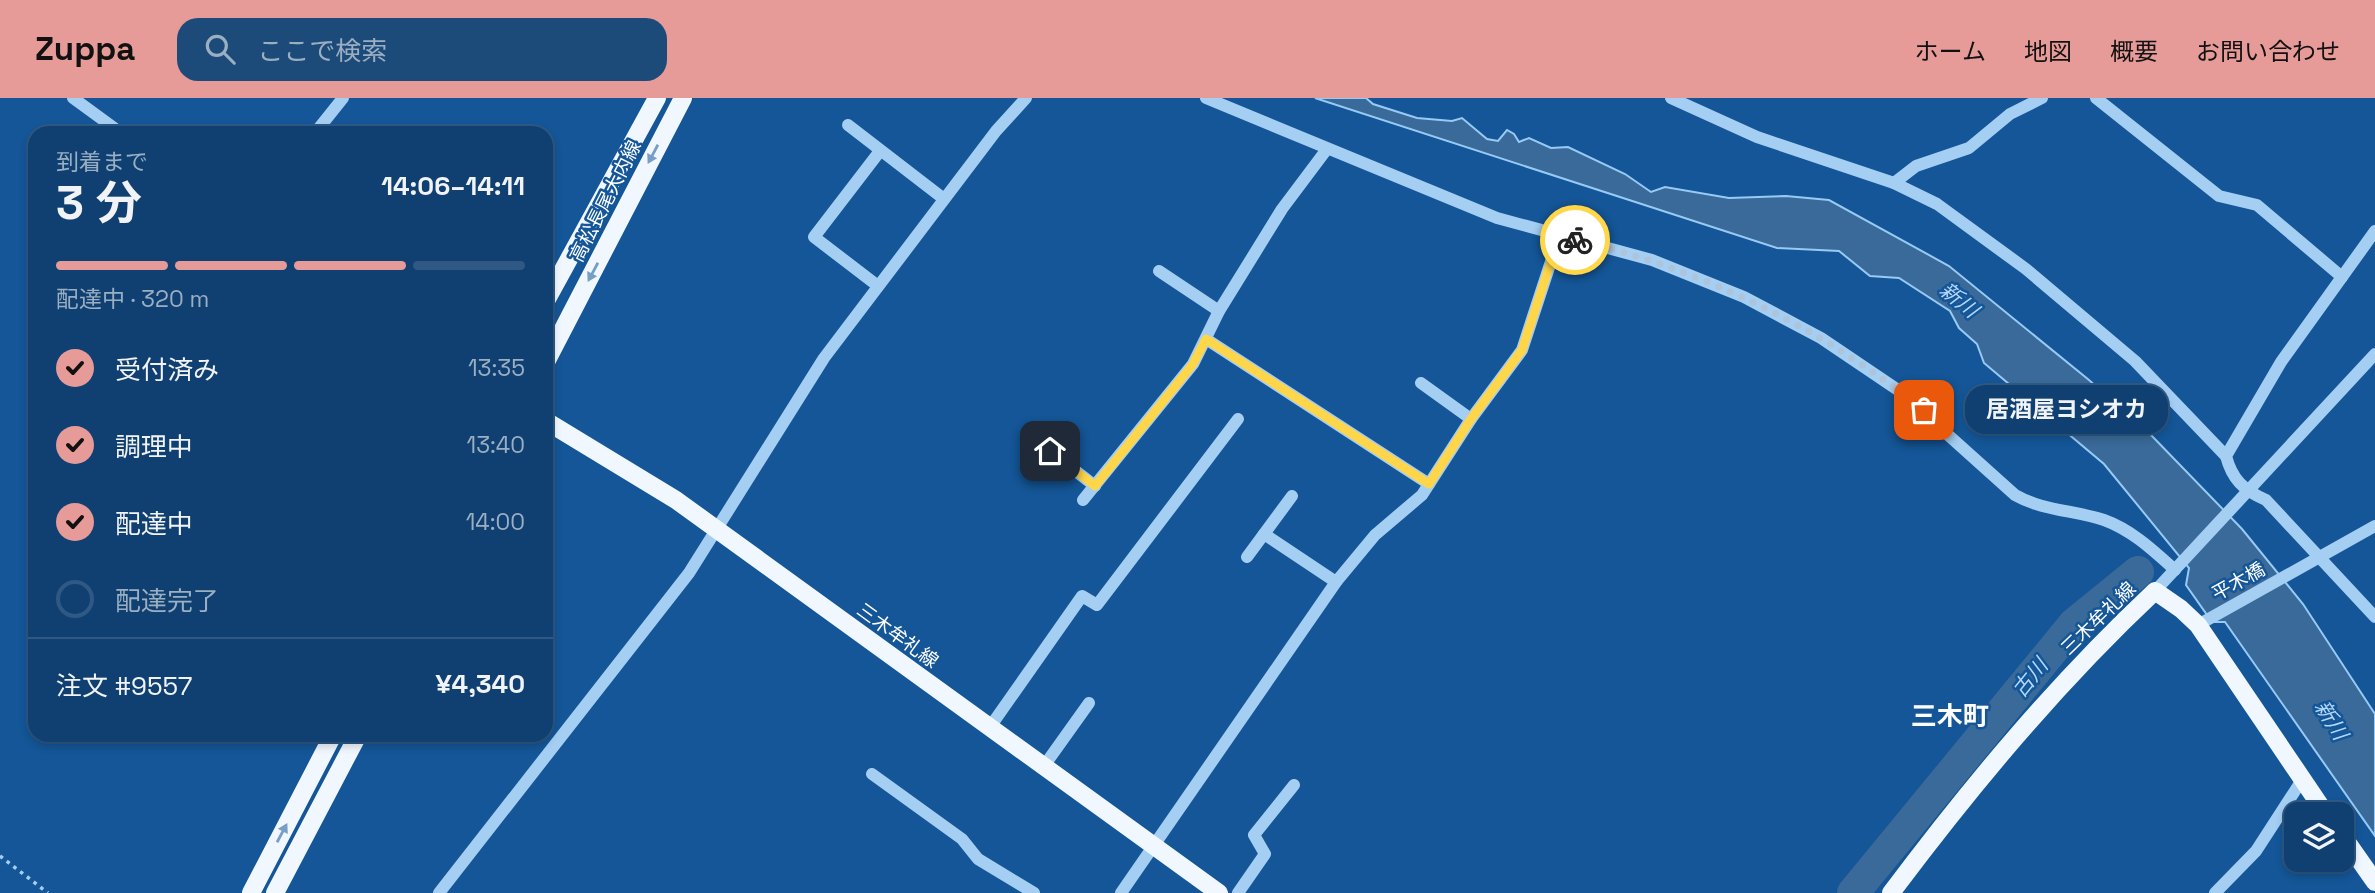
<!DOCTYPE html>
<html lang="ja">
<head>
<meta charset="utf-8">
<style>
	body { margin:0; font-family:"Space Grotesk","Noto Sans JP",sans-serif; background:#1d4b79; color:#f1f3f6; height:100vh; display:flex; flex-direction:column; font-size:26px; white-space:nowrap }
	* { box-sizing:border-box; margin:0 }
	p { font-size:23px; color:#9bafc3 }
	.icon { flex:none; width:38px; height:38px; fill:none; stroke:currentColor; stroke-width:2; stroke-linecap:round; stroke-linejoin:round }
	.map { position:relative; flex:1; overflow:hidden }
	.drawer { position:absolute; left:28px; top:28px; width:525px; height:616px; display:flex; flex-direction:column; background:#0f4071; border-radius:21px; box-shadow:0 4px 10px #0003,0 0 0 2px #2f5984 }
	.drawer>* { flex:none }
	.tools { position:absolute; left:2284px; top:704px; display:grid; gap:14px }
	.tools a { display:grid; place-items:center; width:70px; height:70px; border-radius:14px; background:#0f4071; box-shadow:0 4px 10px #0003,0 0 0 2px #2f5984; font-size:35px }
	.pin { position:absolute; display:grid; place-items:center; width:60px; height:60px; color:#fff; margin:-30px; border-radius:14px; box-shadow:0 4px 10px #0006 }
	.courier { position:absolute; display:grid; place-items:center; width:70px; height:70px; margin:-35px; border:5px solid #ffd54a; border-radius:50%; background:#fff; color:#222; box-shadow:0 2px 9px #0007 }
	.bubble { position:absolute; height:49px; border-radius:21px; background:#0f4071; box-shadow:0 4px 10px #0003,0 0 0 2px #2f5984; font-size:23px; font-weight:700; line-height:49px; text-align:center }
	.overview em { font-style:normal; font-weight:700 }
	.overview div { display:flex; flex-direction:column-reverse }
	.overview { display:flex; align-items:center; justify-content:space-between; height:119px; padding:0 28px }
	h1 { font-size:46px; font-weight:700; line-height:52px }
	.bar { display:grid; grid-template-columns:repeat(4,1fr); gap:10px 7px; align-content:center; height:84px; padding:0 28px }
	.bar i { height:9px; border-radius:5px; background:#2f5984 }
	.bar .current { background:#e69b98 }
	.bar p { grid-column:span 4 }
	.line { display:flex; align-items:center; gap:18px; padding:0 28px; border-top:2px solid #2f5984 }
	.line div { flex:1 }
	ol { padding:0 28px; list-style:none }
	li { display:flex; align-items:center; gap:21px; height:77px }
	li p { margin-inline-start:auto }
	li .icon { padding:7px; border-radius:50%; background:#e69b98; color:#111; stroke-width:4 }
	li:last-child { color:#9bafc3 }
	li i { width:38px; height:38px; border:4px solid #2f5984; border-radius:50% }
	header { display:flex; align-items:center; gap:42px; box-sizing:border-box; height:98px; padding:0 35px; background:#e69b98; color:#111 }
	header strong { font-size:33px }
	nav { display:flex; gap:38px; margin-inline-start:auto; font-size:24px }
	.search { width:490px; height:63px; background:#1d4b79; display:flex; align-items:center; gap:18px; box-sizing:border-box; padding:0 24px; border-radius:21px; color:#9bafc3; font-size:26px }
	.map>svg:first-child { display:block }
</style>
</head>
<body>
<header>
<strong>Zuppa</strong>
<div class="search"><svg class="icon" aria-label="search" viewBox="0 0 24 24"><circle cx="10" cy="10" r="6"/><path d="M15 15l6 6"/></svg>ここで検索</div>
<nav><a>ホーム</a><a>地図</a><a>概要</a><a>お問い合わせ</a></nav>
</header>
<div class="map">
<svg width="2375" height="795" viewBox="0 0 2375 795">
	<rect width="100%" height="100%" fill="#145697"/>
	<path fill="#3a6a99" stroke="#97caf5" stroke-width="2" d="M1315,0h51l7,6 44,14 35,3 10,-3 25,21 11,2 9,-11 7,4 5,8 10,-4 22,10 17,-1 57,27 26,18 14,-5 64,11 57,-2 43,4 120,66 140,114 62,55 91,94 61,75 72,110v122l-150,-214h-13l-26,-37 3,-17 -85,-104 -120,-101 -7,-19 -18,-16 -9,-17 -51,-33 -29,-2 -31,-25 -62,-3z"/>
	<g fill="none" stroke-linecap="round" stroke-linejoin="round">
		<path stroke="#3a6a99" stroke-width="32" d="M1853,795l221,-269 64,-52"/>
		<path stroke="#a5cef3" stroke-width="3.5" stroke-dasharray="3.5 5" stroke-linecap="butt" d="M0,758l48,37"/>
		<g stroke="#a5cef3" stroke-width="12">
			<path d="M73,0l48,35"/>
			<path d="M1206,0l291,120 155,42 92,37 77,41 77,52 117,105c28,16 59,15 89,25 28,10 50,31 71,50"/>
			<path d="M1671,0l86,39 137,46 43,21 89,65 109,92 91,95"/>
			<path d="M2096,0l123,98 38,9 85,72"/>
			<path d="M848,27l96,74"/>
			<path d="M315,35l28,-35"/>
			<path d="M1894,85l22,-17 53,-18 41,-34 32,-16"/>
			<path d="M2375,133l-94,131 -55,94c6,23 17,34 40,44l109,117"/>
			<path d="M1159,173l60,40"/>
			<path d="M878,188l-64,-49 66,-86"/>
			<path d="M1206,241l223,145"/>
			<path d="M1421,285l50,36"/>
			<path d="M1050,353l45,35"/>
			<path d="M1083,402l110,-136 26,-53 63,-102 45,-60"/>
			<path d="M1264,436l72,48"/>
			<path d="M1247,459l45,-61"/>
			<path d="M2155,493l220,-237"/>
			<path d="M2198,527l177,-99"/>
			<path d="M990,629l92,-131 15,9 141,-186"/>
			<path d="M1044,668l45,-63"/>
			<path d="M872,676l90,65 16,20 56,34"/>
			<path d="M439,795l250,-320 135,-215 172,-227 30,-33"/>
			<path d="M1121,795l215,-311 39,-47 47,-40 49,-76 51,-69 37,-113"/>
			<path d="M1238,795l27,-39 -11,-19 40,-50"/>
			<path d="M2215,795l41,-42 46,-71"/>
		</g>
		<g stroke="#f1f7ff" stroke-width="18">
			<path d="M546,203l111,-203"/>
			<path d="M546,264l137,-264"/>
			<path d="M546,323l130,79 543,393"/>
			<path d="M2342,737l33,47"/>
			<path d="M251,795l82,-158"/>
			<path d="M275,795l83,-158"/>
			<path d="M1891,795c81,-108 165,-209 264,-302l26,18 17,16 128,189"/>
		</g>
	</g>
	<defs><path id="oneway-solid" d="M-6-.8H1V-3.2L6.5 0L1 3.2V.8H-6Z" transform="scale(1.75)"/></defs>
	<g fill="#779ec6">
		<use href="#oneway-solid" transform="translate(653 56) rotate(118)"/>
		<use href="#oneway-solid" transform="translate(593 174) rotate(118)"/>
		<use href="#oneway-solid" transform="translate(282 735) rotate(-62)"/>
	</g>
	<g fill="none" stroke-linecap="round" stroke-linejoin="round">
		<path stroke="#adc4db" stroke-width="7" stroke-dasharray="0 12.6" d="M1575,142c128,29 246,88 349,170"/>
		<path stroke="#ffd54a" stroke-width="9" d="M1050,353l45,35 98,-122 13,-25 223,145 42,-65 51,-69 37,-113 16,3"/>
	</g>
	<g text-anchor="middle" stroke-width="5" stroke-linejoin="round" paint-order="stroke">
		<g font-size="19" fill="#fff" stroke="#145697">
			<text transform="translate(605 103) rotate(-63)" y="7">高松長尾大内線</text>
			<text transform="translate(2238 483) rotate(-29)" y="7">平木橋</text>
			<text transform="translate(2098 520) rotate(-44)" y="7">三木牟礼線</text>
			<text transform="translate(898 537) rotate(36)" y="7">三木牟礼線</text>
		</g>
		<g font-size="21" font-style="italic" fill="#b2d7f9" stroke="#145697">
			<text transform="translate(1959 202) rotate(39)" y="7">新川</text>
			<text transform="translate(2030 580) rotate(-51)" y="7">古川</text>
			<text transform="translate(2331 622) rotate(58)" y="7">新川</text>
		</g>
		<g font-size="26" font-weight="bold" fill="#fff" stroke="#145697">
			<text x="1950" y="627">三木町</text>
		</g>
	</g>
</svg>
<div class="tools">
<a><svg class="icon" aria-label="layers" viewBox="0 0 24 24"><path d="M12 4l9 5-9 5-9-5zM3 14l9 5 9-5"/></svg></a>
</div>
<div class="pin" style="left:1924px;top:312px;background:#ea580c"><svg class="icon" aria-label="bag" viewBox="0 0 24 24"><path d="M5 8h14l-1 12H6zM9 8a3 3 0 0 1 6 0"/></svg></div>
<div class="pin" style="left:1050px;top:353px;background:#1f2937"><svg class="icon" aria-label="home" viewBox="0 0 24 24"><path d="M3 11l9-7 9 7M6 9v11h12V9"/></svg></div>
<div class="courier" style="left:1575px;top:142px"><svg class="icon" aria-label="bike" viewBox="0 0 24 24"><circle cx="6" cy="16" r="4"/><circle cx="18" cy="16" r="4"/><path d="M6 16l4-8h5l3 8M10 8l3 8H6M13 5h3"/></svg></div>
<div class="bubble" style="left:1965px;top:287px;width:203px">居酒屋ヨシオカ</div>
<section class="drawer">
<div class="overview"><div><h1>3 分</h1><p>到着まで</p></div><em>14:06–14:11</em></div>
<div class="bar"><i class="current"></i><i class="current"></i><i class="current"></i><i></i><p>配達中 · 320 m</p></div>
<ol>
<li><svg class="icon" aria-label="check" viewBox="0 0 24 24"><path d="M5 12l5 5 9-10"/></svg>受付済み<p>13:35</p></li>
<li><svg class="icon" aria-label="check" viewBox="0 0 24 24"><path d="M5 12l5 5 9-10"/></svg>調理中<p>13:40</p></li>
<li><svg class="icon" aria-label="check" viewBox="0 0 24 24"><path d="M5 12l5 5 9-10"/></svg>配達中<p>14:00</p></li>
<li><i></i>配達完了</li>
</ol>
<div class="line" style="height:91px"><div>注文 #9557</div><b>¥4,340</b></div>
</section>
</div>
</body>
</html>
